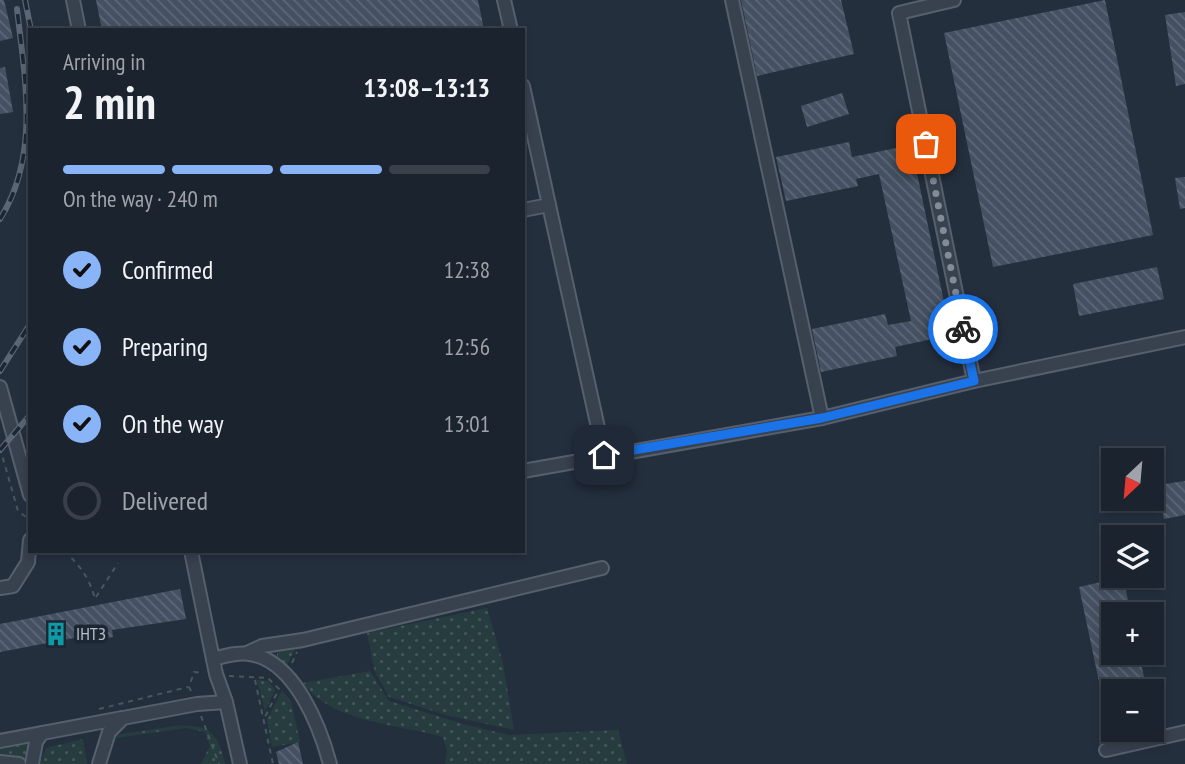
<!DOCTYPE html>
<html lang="en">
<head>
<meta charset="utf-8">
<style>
	body { margin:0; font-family:"PT Sans Narrow",sans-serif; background:#282f3a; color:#f1f3f6; height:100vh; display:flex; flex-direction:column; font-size:26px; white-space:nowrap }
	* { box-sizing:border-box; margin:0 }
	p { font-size:23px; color:#a0a4aa }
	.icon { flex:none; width:38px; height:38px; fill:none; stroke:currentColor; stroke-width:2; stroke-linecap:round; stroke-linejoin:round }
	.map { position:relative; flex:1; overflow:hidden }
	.side { position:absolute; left:28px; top:28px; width:497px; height:525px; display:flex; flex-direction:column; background:#1b232e; border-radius:0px; box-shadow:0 4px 10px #0003,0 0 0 2px #39404a }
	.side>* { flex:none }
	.needle { width:46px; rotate:206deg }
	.controls { position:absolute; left:1101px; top:448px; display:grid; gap:14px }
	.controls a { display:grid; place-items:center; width:63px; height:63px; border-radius:0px; background:#1b232e; box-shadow:0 4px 10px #0003,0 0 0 2px #39404a; font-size:35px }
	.pin { position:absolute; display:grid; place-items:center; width:60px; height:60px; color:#fff; margin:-30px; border-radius:14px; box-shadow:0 4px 10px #0006 }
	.courier { position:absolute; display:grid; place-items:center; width:70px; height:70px; margin:-35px; border:5px solid #1a73e8; border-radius:50%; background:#fff; color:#222; box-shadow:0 2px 9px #0007 }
	.overview em { font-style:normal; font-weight:800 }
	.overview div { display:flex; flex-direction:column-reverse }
	.overview { display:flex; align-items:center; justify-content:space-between; height:119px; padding:0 35px }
	h1 { font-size:46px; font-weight:800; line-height:52px }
	.bar { display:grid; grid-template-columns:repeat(4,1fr); gap:10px 7px; align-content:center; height:84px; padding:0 35px }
	.bar i { height:9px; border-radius:5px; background:#39404a }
	.bar .on { background:#8ab4f8 }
	.bar p { grid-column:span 4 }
	ol { padding:0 35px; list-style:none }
	li { display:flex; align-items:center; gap:21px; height:77px }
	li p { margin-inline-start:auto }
	li .icon { padding:7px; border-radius:50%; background:#8ab4f8; color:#111; stroke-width:4 }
	li:last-child { color:#a0a4aa }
	li i { width:38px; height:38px; border:4px solid #39404a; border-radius:50% }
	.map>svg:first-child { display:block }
</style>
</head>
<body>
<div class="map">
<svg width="1185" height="764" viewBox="0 0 1185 764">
	<defs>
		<pattern id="grass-dots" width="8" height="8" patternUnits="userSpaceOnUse" patternTransform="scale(1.75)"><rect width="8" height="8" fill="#263c3f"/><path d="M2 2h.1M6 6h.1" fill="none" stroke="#435659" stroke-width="1.8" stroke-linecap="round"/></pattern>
		<pattern id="building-back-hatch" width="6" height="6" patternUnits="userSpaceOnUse" patternTransform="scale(1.75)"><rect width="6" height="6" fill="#455162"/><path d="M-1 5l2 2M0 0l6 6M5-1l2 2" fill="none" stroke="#5d6877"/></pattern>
	</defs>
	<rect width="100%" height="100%" fill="#242f3e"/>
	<g fill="url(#grass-dots)">
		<path d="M487,608l16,55 11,67 -68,-15 -57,-18 -14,-25 -8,-39z"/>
		<path d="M297,645l-12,24 -8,-9v-7l3,-4z"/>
		<path d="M370,671l19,30 74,23 46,11 109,-5 9,34h-182l2,-13 -4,-14c-45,-13 -110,-14 -140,-54z"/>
		<path d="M257,680l11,1 7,9 -10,21z"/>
		<path d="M282,690l9,11 9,41 -28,5 -5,-27z"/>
		<path d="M174,726c34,-2 44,5 51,38h-24l9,-18 -5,-14 -19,-4 -70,10v-3z"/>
		<path d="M83,739l4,25h-47l6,-16z"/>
		<path d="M24,740l7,6 -4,17 -12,-7h-15v-11z"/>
	</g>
	<g fill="url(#building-back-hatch)">
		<path d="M0,0h4l9,38 -13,3z"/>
		<path d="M96,0h382l6,30h-382z"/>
		<path d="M741,0h100l13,54 -97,22z"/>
		<path d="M1105,0l48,235 -160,32 -49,-234z"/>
		<path d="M1185,12v72l-9,2 -11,-71z"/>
		<path d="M5,67l8,45 -13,2v-46z"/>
		<path d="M842,93l7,21 -42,13 -6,-21z"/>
		<path d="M849,142l3,15 59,-12 40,190 -56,12 2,9 -76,16 -9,-43 73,-15 3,11 23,-4 -32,-147 -23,5 2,7 -72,15 -10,-44z"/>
		<path d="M1185,177v31l-5,1 -5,-31z"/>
		<path d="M1157,267l7,32 -85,17 -6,-32z"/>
		<path d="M1185,481v34l-21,4 -6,-34z"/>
		<path d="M1123,577l8,37h-18v39h26l8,38h-34v38h-4l-30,-142z"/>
		<path d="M180,589l6,30 -74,11 1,7 -33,6 -1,-6 -79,15v-28z"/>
		<path d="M298,742l5,22h-24l-3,-12z"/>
	</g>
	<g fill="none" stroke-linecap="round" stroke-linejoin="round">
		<g stroke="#565f6c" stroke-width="16">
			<g id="minor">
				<path d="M73,0l6,30"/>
				<path d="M504,0l7,30"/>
				<path d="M732,0l90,418"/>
				<path d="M523,86l26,119"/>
				<path d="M523,210l26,-5 55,250"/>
				<path d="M974,381l211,-44"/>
				<path d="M0,387l30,108"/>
				<path d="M523,471l299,-53 152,-37 -75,-368 55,-13"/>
				<path d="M191,551l25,123 10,28 14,62"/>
				<path d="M0,588l13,-2 15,-24 2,-22"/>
				<path d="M247,653l15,-7 41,-6 299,-72"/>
				<path d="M213,659c12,-3 25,-7 37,-5 45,7 70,73 80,110"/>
				<path d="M0,741l122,-23"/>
				<path d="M1106,750l79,-18"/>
				<path d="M0,762l19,2"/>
				<path d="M32,764l4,-22 6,-9"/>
				<path d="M99,764l10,-32 14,-14 74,-14 29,-2"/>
			</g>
		</g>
		<g stroke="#44595c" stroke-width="2" stroke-dasharray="5 5" stroke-linecap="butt">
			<path d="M0,448l18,63 12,9"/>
			<path d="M64,551c16,14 26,28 31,48"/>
			<path d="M96,597l22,-34"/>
			<path d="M292,663l5,-11"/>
			<path d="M229,676l39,2 11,11 -15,30"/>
			<path d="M255,680l18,84"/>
			<path d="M191,691l-2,-4 5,-15 9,1"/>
			<path d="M99,709l89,-22"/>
			<path d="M201,716l18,48"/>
		</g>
		<use href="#minor" stroke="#38414e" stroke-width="12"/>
		<g stroke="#5a6575" stroke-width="6">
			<g id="rail">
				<path d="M25,0l6,30"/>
				<path d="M0,219c40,-63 25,-140 17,-210"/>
				<path d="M0,371l30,-47"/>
				<path d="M0,450l30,-35"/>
			</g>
		</g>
		<use href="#rail" stroke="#1d2633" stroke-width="3.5" stroke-dasharray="10" stroke-linecap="butt"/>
	</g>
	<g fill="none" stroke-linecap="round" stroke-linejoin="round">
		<path stroke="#828b98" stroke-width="7" stroke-dasharray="0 12.6" d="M926,144l37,185"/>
		<path stroke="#1a73e8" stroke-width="9" d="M604,455l218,-37 152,-37 -11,-52"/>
	</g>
	<defs>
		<g id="building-bare" transform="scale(1.89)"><path d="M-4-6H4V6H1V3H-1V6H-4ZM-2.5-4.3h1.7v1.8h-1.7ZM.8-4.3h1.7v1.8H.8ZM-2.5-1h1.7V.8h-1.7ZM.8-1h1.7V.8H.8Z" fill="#0f9aa8" stroke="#1d2633" stroke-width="2.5" paint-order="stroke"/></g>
	</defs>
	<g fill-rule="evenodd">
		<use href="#building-bare" x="56" y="634"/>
	</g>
	<g text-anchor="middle" stroke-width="7" stroke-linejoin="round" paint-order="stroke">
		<g font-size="18" fill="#b4bcc9" stroke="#1d2633" text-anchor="start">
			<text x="76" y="640">ІНТЗ</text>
		</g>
	</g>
</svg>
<div class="controls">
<a><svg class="needle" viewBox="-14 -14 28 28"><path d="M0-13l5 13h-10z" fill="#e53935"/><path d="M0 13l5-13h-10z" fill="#a0a4aa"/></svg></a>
<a><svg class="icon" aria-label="layers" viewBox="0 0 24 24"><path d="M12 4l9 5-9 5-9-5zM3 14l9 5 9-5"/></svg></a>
<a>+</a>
<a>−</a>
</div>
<div class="pin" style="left:926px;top:144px;background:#ea580c"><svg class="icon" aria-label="bag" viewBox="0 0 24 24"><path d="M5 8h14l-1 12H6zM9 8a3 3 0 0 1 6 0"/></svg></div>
<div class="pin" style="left:604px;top:455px;background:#1f2937"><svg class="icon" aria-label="home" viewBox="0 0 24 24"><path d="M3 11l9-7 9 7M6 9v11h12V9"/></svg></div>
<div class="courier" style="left:963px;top:329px"><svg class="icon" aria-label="bike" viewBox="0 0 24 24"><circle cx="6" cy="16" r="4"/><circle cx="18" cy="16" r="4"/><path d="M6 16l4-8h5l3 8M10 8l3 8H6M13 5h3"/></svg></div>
<section class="side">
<div class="overview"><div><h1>2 min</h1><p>Arriving in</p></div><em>13:08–13:13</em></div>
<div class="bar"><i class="on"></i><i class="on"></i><i class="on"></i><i></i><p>On the way · 240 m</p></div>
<ol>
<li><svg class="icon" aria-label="check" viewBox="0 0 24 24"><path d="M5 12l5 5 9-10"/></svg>Confirmed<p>12:38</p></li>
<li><svg class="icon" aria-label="check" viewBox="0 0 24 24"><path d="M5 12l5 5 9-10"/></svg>Preparing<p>12:56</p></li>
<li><svg class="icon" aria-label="check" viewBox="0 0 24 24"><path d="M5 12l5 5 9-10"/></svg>On the way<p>13:01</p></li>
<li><i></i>Delivered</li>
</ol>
</section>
</div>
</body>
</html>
